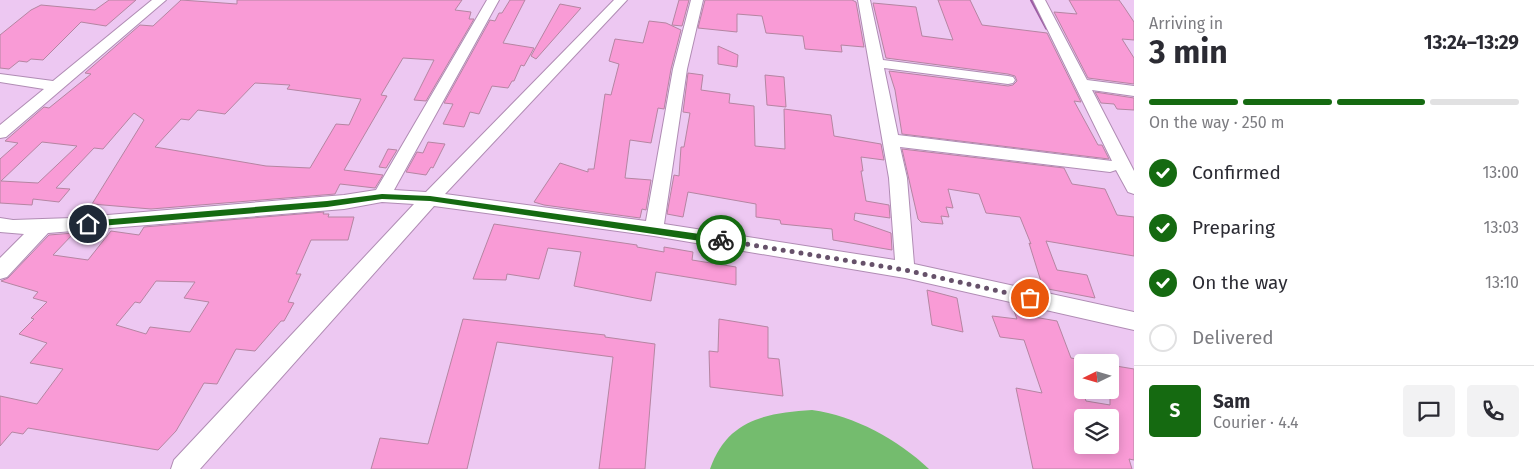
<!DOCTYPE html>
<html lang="en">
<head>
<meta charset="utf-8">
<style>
	body { margin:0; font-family:"Fira Sans",sans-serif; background:#f2f2f3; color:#2b2b33; height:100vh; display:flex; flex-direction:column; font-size:19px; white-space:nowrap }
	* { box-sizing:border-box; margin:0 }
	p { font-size:16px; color:#7c7c81 }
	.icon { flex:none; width:28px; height:28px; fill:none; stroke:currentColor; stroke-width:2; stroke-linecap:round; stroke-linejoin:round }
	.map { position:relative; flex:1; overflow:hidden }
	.details { display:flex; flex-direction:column; background:#fff; width:400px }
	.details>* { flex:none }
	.needle { width:32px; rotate:265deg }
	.fabs { position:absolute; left:1074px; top:354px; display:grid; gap:10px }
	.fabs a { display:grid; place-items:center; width:45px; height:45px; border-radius:5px; background:#fff; box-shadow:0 2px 12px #0003; font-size:25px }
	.pin { position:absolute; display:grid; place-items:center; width:42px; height:42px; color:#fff; margin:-21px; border:2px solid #fff; border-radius:50%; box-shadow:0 1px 5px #0007 }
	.courier { position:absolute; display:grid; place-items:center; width:50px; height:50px; margin:-25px; border:4px solid #156a11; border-radius:50%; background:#fff; color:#222; box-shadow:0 1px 6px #0007 }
	.head em { font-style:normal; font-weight:700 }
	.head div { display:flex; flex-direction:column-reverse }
	.head { display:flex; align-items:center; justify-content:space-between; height:85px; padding:0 15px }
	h1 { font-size:32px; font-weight:700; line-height:38px }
	.bar { display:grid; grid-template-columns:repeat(4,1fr); gap:8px 5px; align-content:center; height:60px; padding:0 15px }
	.bar i { height:6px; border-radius:4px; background:#e1e1e2 }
	.bar .current { background:#156a11 }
	.bar p { grid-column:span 4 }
	.line { display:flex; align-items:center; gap:12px; padding:0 15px; border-top:1px solid #e1e1e2 }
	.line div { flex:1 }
	.round { display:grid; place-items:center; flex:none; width:52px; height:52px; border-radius:5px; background:#f2f2f3 }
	ol { padding:0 15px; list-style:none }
	li { display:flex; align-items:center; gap:15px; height:55px }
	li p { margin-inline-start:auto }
	li .icon { padding:5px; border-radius:50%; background:#156a11; color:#fff; stroke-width:4 }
	li:last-child { color:#7c7c81 }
	li i { width:28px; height:28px; border:2px solid #e1e1e2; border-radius:50% }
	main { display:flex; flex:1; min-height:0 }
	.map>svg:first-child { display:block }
</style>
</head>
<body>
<main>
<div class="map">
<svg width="1134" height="469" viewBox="0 0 1134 469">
	<rect width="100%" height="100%" fill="#edc8f2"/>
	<path fill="#74bc6e" d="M812,410c43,6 85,29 117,59h-219c17,-49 55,-56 102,-59z"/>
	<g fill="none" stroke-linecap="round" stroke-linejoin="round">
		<path stroke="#9b5aa4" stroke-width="4" d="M1032,0l15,28"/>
	</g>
	<g fill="#f99bd6" stroke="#b585a2" fill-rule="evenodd">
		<path d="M109,0h27l-30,26 -25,-4 -38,38 -12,-1 -4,3 -8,-1 -10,8 -9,-1v-33l31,-25 10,-5 54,5z"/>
		<path d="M181,0l56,4v-4h225l-7,10 16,2 -2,7h5l-48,82 -12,-1 20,-40 -31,-2 -22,37 6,1 -43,74 39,5 -8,13 -35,-4 -5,10 -184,15 -59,-5 52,-84 -10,-7 -31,36 -9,-1 -38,40 14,1 -11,13 -26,-3 -1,6 -32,-2v-44l18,-16 -13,-2 39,-34 5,1 42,-34 -6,-1 55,-48 13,1zM255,83l35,2 -3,4 74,10 -12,26 -13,-1 -26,44 -44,-2 -111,-19 26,-28 8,1 9,-10 27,4zM42,142l35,4 -39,37 -37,-2z"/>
		<path d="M510,0h15l-22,43 31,5 -10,18 -3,-1 -7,16h-2l-4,7 -16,-2 -13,28 -9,-2 -6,15 -21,-3 10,-20 -9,-1 46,-83 5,1 4,-8h3z"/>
		<path d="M679,0h10l-7,26 -10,-1z"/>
		<path d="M705,0h147l4,2 8,45 -23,-2 1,7 -37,-3 -2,-13 -37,-3 -4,-17 -25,-2v18l-39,-4z"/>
		<path d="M938,0h32l12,25 65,8 34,69 -7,-1 24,44h4l7,14 -207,-25 -7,-44 -6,-19 119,15 5,-1 4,-4 -2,-5 -7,-2 -122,-16 -13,-55 43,4 6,29 31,4z"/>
		<path d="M1069,0h50l5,7 10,15v18l-12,-1 12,19v26l-46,-6 -34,-66 23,2z"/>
		<path d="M560,4l21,4 -45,51 -5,-3z"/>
		<path d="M649,21l17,2 15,7 -10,39 -7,40 -6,-1 -7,35 -21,-3 -5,38 26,2 -5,30 -4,-1 -2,9 -96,-13 -10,-3 26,-39 28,9v-3h6l11,-75 6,1 8,-31 -10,-3 6,-22 28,4z"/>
		<path d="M718,46l20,9 -1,12 -19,-3z"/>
		<path d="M688,73l15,2 -2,15 29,4 -1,9 25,3 1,40 30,3 -1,-40 47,6 3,21 47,8 3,16 -23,-3 2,14h-2l5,30 23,4 1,13 -35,-5 -1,7 37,13 1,17 -59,-10 -1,-11 -51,-5 -1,-4 -24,-3v-13l-68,-12 -5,25 -16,-3 7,-39 5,1 2,-29h3l6,-34 -7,-1z"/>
		<path d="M765,75l19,2 2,30 -19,-2z"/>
		<path d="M1095,92l39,6v12l-17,-1 -3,-5 -13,-1z"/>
		<path d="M428,142l17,2 -12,24 -2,-1 -5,8 -20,-3 11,-20 6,1z"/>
		<path d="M388,149l9,1 -11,18 -7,-1z"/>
		<path d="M902,149l162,19 8,16 33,5 12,26 17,2v39l-88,-15 11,29 30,5 8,23 -52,-10 -14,-45 2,1 -11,-27 -34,-4 -7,-19 -31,-5 5,19 -7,-1 3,10 -8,-1 2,8 -22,-2 -3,-3z"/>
		<path d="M324,212l-1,2h6l-1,3h26l-6,23h-37l-15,34h5l-13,28 6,1 -10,18h-3l-26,30 -19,-2 -19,35 -13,-1 -28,48 -18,19 -130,-22 -5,6 -11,-2 -12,14v-50l37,8 26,-35 -33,-6 17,-20 -28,-9 15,-15 -3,-1 16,-16 -14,-4 5,-6 -37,-11 7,-3 41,-43 25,-2 -21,22 35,5 23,-29 28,4 5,-8zM156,281l39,1 -11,16 25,4 -19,30 -40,-5 -4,7 -30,-9 19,-23 5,1z"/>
		<path d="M494,224l143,21v2l27,5v-5l29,5 -1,8 44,7v18l-80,-13 -5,29 -16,-3 -61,-12 7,-34 -33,-4 -9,31 -32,-5 -1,6 -33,-1z"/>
		<path d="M927,290l30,8 6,34 -31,-7z"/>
		<path d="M1014,311l19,2 1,4 23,4 14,37 11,2v30l4,11 24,4v-40l24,4v91l-5,-1 3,10h-99l-17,-81 26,5 -18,-53 -24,-3 -8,-21 25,3zM1082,418h28v27h-28z"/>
		<path d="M463,319l142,16v2l50,7 -10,125h-46l14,-112 -116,-15 -30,127h-96l9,-31 48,6z"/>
		<path d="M719,319l49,8v31l11,1 4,37 -73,-9 -1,-36 9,1z"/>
	</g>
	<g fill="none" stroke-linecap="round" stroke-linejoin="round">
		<g stroke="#b08cb4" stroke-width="2">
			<g id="minor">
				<path d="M152,0h14l-160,137 -6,1v-13l44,-36 -44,-7v-8l53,7z"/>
				<path d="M487,0h12l-105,190 32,2 188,-192h13l-182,194 201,27 27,-152 18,-69h12l-16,69 -23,155 231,36 -6,-82 -31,-178h12l13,60 125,16 5,1 2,3 -2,3 -5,1 -124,-16 14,67 214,26 -79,-161h12l42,80 47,6v10l-42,-6 42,81v23l-6,-2 -12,-22 -6,2 -210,-25 7,31 7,86 220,48v18l-229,-52 -251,-42 -220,-30 -234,263h-29l3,-9 240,-256 -32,-2 -38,7 -296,24 -41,44 -7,2v-21l24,-24 -24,-2v-14l13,2 59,-2 272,-23 32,-5z"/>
			</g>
		</g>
		<use href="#minor" fill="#fff" fill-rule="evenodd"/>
	</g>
	<path fill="#156a11" d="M382,194l48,2 291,41 4,3 -4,4 -291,-43 -48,-2 -55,8 -239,20 -4,-3 4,-3 239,-20z"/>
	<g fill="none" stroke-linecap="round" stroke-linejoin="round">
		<path stroke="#66516a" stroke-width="5" stroke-dasharray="0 9" d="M721,240l184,30 125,28"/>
	</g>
</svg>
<div class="fabs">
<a><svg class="needle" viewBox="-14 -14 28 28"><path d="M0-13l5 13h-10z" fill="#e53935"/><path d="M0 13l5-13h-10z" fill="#7c7c81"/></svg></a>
<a><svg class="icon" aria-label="layers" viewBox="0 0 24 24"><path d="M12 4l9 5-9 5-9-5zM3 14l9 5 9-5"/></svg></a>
</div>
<div class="pin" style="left:1030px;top:298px;background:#ea580c"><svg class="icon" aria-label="bag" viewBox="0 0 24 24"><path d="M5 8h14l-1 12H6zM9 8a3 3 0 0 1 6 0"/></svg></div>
<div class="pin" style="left:88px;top:224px;background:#1f2937"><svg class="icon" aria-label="home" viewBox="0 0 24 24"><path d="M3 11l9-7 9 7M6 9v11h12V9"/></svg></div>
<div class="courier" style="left:721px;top:240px"><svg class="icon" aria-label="bike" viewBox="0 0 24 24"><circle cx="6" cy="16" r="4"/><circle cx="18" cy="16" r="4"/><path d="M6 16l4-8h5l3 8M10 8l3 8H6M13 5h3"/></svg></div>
</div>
<section class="details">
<div class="head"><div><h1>3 min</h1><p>Arriving in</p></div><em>13:24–13:29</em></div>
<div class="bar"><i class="current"></i><i class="current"></i><i class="current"></i><i></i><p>On the way · 250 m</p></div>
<ol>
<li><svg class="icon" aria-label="check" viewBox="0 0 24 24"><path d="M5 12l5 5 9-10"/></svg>Confirmed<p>13:00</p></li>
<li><svg class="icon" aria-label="check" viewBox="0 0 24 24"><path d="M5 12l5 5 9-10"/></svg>Preparing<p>13:03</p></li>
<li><svg class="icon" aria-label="check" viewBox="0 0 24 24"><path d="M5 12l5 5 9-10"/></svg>On the way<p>13:10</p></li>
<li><i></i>Delivered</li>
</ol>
<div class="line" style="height:90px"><b class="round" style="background:#156a11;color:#fff">S</b><div><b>Sam</b><p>Courier · 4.4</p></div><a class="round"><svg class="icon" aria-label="chat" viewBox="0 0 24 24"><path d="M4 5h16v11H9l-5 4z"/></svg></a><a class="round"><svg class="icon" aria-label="phone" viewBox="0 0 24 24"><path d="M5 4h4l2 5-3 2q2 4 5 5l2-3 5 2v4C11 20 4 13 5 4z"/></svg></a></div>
</section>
</main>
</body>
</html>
